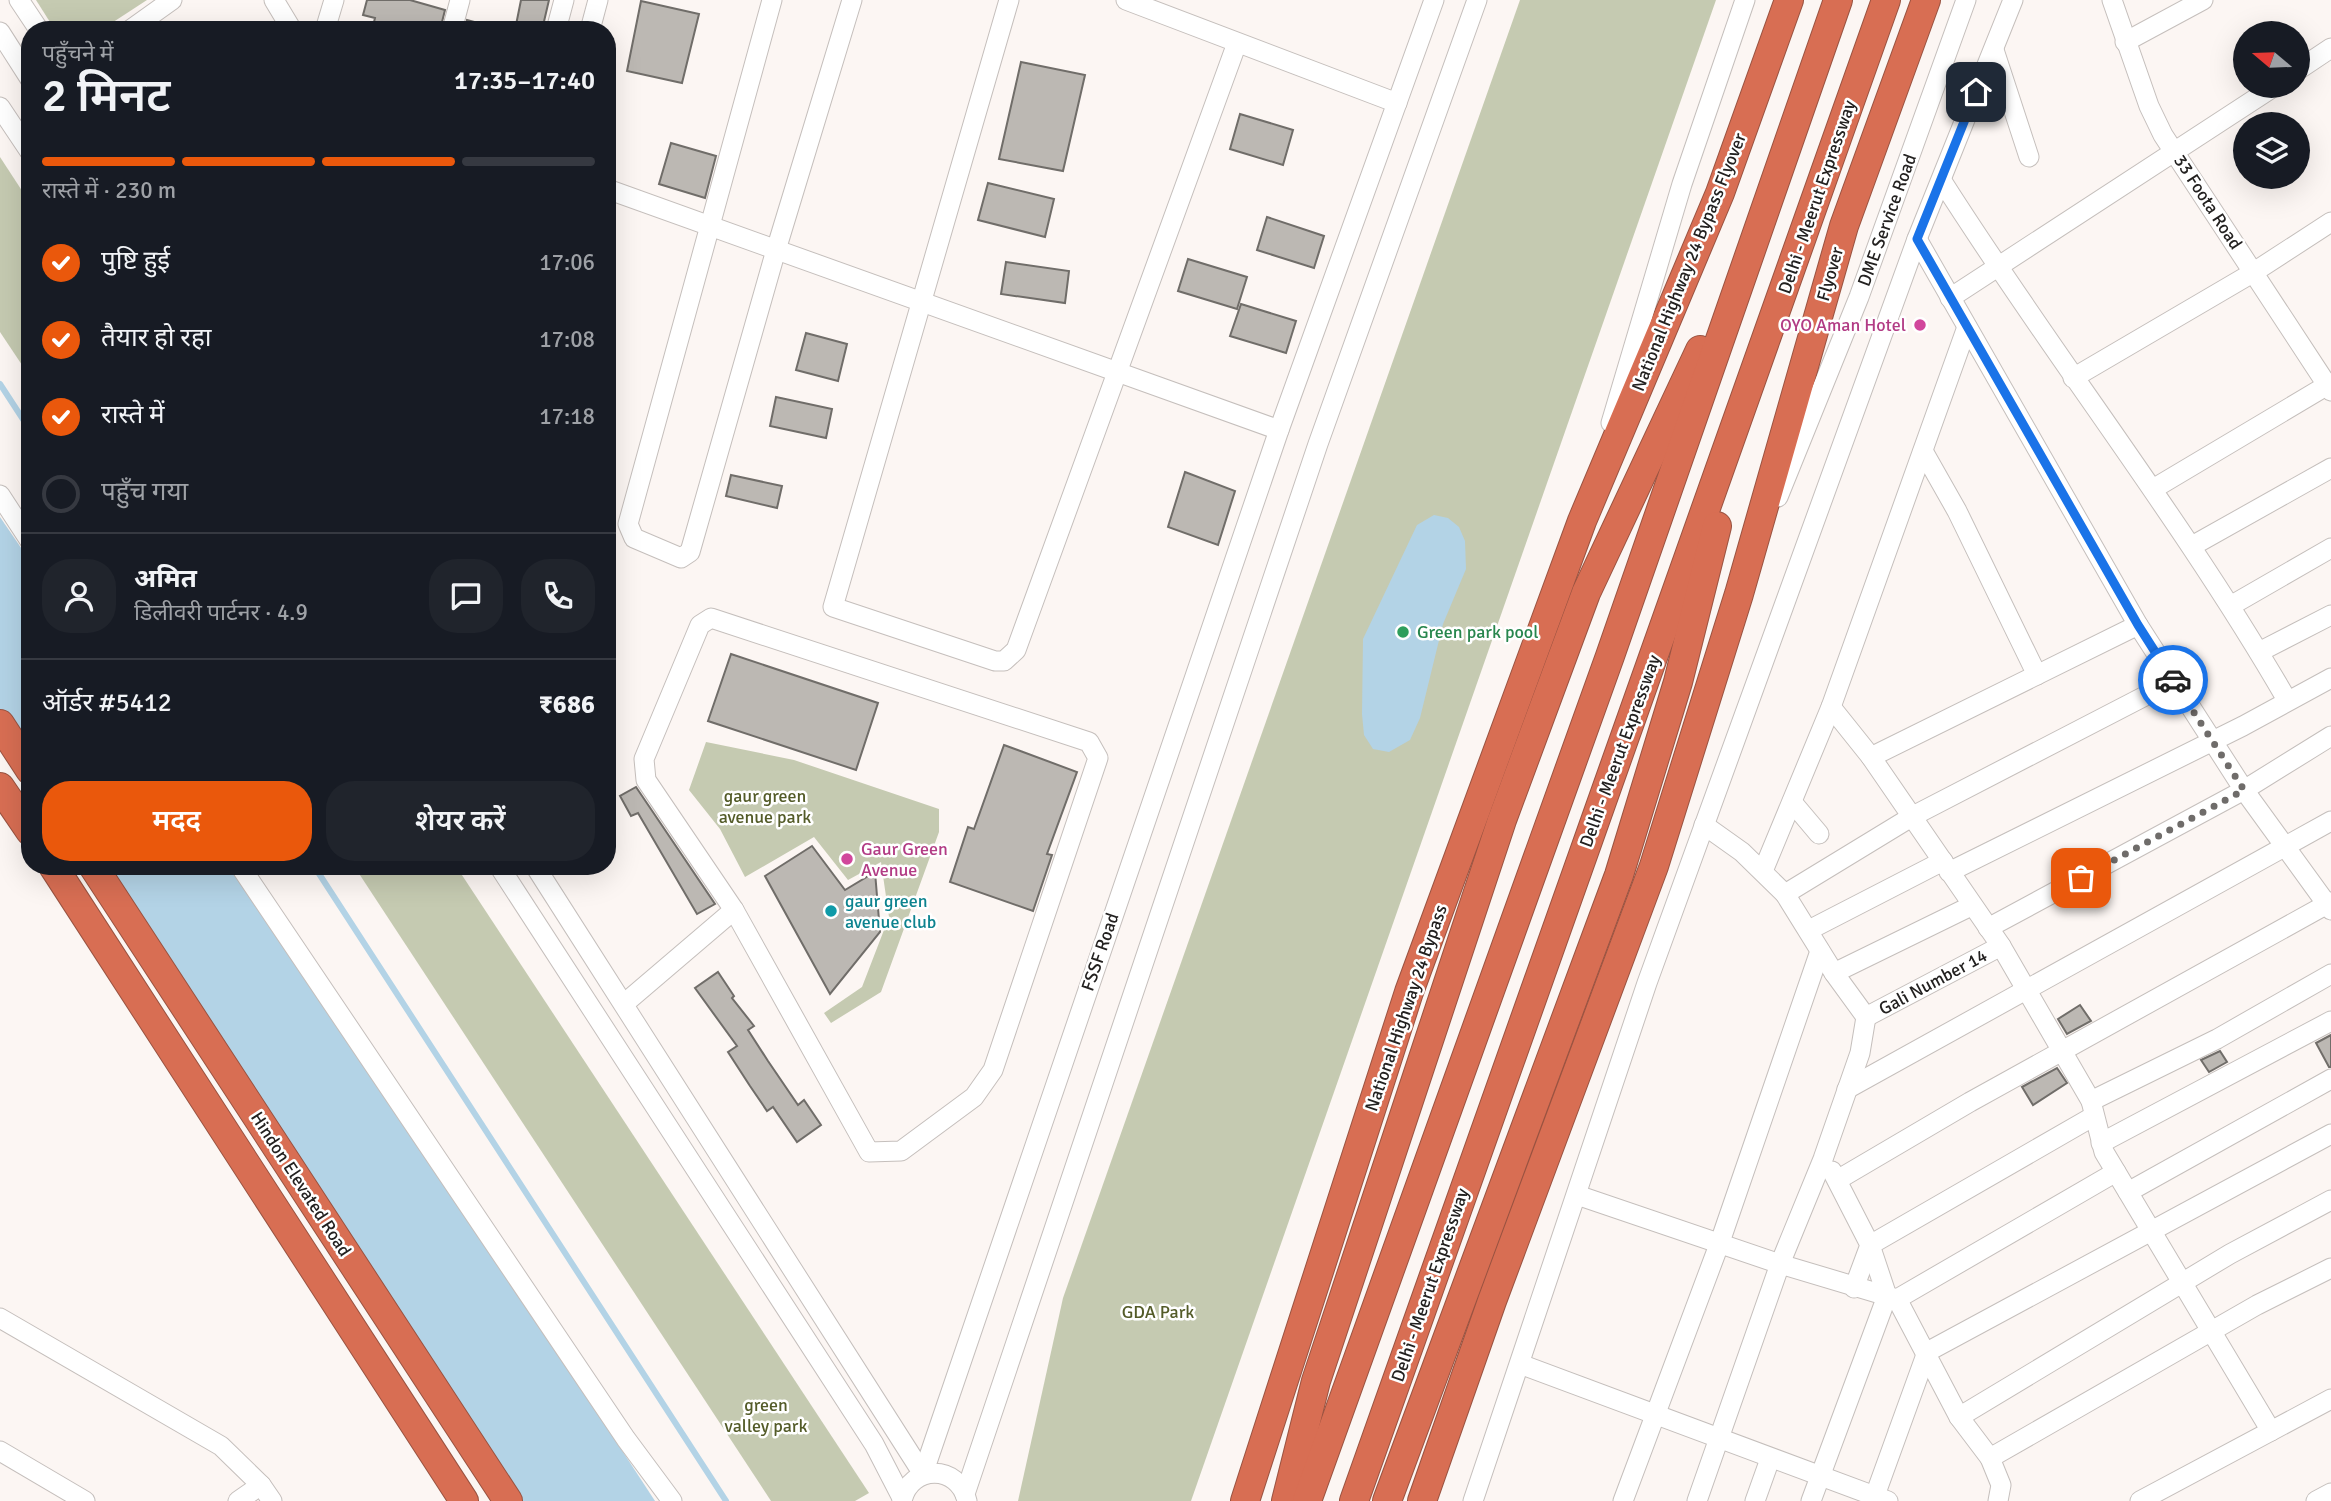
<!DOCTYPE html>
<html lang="hi">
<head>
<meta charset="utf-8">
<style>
	body { margin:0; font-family:Signika,"Noto Sans Devanagari",sans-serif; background:#20242c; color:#f1f3f6; height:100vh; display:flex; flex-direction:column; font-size:26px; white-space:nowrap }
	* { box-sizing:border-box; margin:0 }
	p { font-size:23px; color:#9ea1a6 }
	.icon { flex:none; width:38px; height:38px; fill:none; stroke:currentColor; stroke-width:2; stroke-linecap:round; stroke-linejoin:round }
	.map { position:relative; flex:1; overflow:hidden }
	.panel { position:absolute; left:21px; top:21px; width:595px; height:854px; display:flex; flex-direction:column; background:#171b24; border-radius:28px; box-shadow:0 7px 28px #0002 }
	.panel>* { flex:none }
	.needle { width:46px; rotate:289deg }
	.controls { position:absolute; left:2233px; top:21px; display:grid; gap:14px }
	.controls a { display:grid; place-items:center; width:77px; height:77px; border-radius:50%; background:#171b24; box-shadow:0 7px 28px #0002; font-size:35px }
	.pin { position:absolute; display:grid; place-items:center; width:60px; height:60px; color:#fff; margin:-30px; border-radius:14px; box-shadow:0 4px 10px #0006 }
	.courier { position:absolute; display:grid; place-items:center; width:70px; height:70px; margin:-35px; border:5px solid #1a73e8; border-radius:50%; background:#fff; color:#222; box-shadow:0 2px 9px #0007 }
	.head em { font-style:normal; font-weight:600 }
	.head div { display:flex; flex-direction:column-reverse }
	.head { display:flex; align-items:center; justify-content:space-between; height:119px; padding:0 21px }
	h1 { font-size:46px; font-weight:600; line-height:52px }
	.bar { display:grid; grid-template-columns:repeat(4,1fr); gap:10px 7px; align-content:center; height:84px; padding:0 21px }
	.bar i { height:9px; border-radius:5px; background:#363941 }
	.bar .active { background:#ea580c }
	.bar p { grid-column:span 4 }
	.line { display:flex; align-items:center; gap:18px; padding:0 21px; border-top:2px solid #363941 }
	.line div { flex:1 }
	.round { display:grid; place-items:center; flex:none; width:74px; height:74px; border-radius:28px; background:#20242c }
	ol { padding:0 21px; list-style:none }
	li { display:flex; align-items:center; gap:21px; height:77px }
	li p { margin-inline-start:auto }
	li .icon { padding:7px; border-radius:50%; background:#ea580c; color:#fff; stroke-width:4 }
	li:last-child { color:#9ea1a6 }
	li i { width:38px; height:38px; border:4px solid #363941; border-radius:50% }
	.button { display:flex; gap:14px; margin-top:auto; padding:14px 21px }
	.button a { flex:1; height:80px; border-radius:28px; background:#ea580c; color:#fff; font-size:28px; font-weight:600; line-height:80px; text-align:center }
	.button a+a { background:#20242c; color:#f1f3f6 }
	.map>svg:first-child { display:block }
</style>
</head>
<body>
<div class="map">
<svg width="2331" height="1501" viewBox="0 0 2331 1501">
	<rect width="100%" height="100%" fill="#fcf6f3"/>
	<g fill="#c5cab1">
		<path d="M36,0h111l-46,30h-46z"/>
		<path d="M1520,0h196l-525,1501h-173l45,-203z"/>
		<path d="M0,157l30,46v174l-30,-45z"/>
		<path d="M706,742l88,18 145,49v23l-58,160 -50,31 -7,-10 38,-26 27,-70 -8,-55 -33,18 -34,-43 -69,40 -25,-48 -31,-39z"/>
		<path d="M354,866h102l413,627 -14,8h-84z"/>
	</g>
	<g fill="#b3d3e6">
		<path d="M1434,515l14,3 11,9 6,14 1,28 -23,55 -23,94 -10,22 -21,12 -16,-3 -9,-14 -2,-21 1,-75 54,-114z"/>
		<path d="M0,517l30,44v231l-30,-45z"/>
		<path d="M78,866h157l187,278 233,357h-160z"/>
	</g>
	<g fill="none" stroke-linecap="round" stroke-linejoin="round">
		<g stroke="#b3d3e6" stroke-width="6">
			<path d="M0,384l30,46"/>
			<path d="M314,866l412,635"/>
		</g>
	</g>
	<g fill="#bcb8b3" stroke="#706d69" stroke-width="2">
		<path d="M367,0h43l35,10 -5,20h-68l3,-12 -12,-3z"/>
		<path d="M521,0h28l-7,30h-27z"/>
		<path d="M641,1l58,13 -17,69 -55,-12z"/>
		<path d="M467,20l22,6 -1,4h-23z"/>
		<path d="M1021,62l64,13 -22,96 -64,-12z"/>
		<path d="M1240,114l53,16 -10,35 -53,-16z"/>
		<path d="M671,143l45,13 -11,42 -46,-14z"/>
		<path d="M988,183l66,16 -9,38 -67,-17z"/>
		<path d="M1267,217l57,19 -10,32 -57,-18z"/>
		<path d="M1188,259l59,18 -10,32 -59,-18z"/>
		<path d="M1006,262l63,9 -4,32 -64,-9z"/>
		<path d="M1241,304l55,17 -10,32 -56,-17z"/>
		<path d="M806,333l41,11 -9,37 -42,-11z"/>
		<path d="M776,397l56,12 -6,29 -56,-12z"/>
		<path d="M1185,472l50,19 -17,54 -50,-18z"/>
		<path d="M731,475l51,11 -5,22 -51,-12z"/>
		<path d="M731,654l147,49 -22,67 -148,-49z"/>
		<path d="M1004,745l73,27 -30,82 5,1 -19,56 -83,-29 18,-55 6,2z"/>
		<path d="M636,787l79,117 -18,10 -59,-101 -7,3 -11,-20z"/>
		<path d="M812,846l33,44 30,-18 5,60 -50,62 -65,-118z"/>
		<path d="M718,972l16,24 -2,2 22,28 -6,4 20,31 30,44 6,-5 17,25 -24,17 -24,-35 -6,4 -17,-25 -22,-34 9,-6 -42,-58z"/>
		<path d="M2080,1005l11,16 -24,13 -9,-15z"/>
		<path d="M2331,1035v32h-2l-13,-24z"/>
		<path d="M2220,1051l7,11 -18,10 -8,-12z"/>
		<path d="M2057,1068l10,15 -34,22 -11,-18z"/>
	</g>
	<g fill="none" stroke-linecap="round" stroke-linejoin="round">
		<g stroke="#c5bfbc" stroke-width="21">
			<g id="minor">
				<path d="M19,0l20,30"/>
				<path d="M274,0l18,30"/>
				<path d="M772,0l-144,524 6,14 47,20 9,-6 86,-302 76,-250"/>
				<path d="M1009,0l-176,607 162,54h9l12,-11 221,-607"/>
				<path d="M1126,0l271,103"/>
				<path d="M2112,0l37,106 14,29 168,256"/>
				<path d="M130,30l42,-30"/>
				<path d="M325,30l9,-30"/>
				<path d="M452,30l8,-30"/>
				<path d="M556,30l8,-30"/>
				<path d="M590,30l8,-30"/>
				<path d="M0,32l30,47"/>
				<path d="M2125,42l78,-42"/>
				<path d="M1994,50l35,107"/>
				<path d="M2298,70l33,-22"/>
				<path d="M0,107l30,45"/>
				<path d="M1942,181c111,175 241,339 345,519"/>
				<path d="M607,189l672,241"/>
				<path d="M1917,239l221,386 106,165 87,120"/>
				<path d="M1950,298l325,-212"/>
				<path d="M2073,378l181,-106 77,-50"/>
				<path d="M1611,423l71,-239 63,-184"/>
				<path d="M1923,451l34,60 80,164"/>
				<path d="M2153,489l178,-106"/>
				<path d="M0,495l30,46"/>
				<path d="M1778,497l81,-200 107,-297"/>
				<path d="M2192,546l139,-78"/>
				<path d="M2232,605l99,-57"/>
				<path d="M711,618l378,124 9,16 -105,312 -19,27 -73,54 -32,1 -135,-242 -88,-130 -2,-21 56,-134z"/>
				<path d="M2259,652l72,-37"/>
				<path d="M1831,707l40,50 130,189 90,155 13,51 167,279"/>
				<path d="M1871,757l267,-132"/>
				<path d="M1792,802l27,32"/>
				<path d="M240,866l386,573 46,62"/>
				<path d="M499,866l375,578 28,54"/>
				<path d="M535,866l388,608"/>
				<path d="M1763,871l68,-164 136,-380"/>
				<path d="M1949,872l294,-146 88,-48"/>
				<path d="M1785,894l128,-78 261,-135"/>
				<path d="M1988,928l256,-138 87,-54"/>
				<path d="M1809,930l134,-69"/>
				<path d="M1834,973l137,-67"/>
				<path d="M625,1003l109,-93"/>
				<path d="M1866,1017l135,-71"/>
				<path d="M1847,1089l484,-268"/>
				<path d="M2091,1101l126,-62 114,-65"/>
				<path d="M2101,1143l230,-122"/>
				<path d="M1832,1171l38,74 -16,43"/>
				<path d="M1839,1179l131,-77 361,-200"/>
				<path d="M2128,1192l203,-113"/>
				<path d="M1577,1195l203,69 117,35 219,-127"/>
				<path d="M1897,1299l62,118 31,41 267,-153 74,-37"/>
				<path d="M0,1318l221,128 40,39 11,16"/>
				<path d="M1520,1364l368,137"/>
				<path d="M1959,1417l271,-163 101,-54"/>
				<path d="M0,1451l85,50"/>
				<path d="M1990,1458l11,27 -3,16"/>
				<path d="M923,1474l356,-1044 155,-430"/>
				<path d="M965,1494l353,-1050 159,-444"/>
				<path d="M238,1501l23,-16"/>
				<path d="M902,1501c8,-37 57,-37 65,0"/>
				<path d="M1473,1501l174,-518 270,-744 96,-239"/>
				<path d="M1623,1501l97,-259 100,-291"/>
				<path d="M1697,1501l83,-237 43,-105 37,-106 6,-36 -32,-44 -49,-79 -43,-42 -38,-27"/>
				<path d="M1755,1501l15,-42"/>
				<path d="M1811,1501l76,-205 -17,-51 224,-129"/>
				<path d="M1873,1501l54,-149 404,-218"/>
				<path d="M2140,1501l191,-102"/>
				<path d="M2316,1501l15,-8"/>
			</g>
		</g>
		<g stroke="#995341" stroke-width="30">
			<g id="highway">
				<path d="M0,724l30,46"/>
				<path d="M0,787l30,44"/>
				<path d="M53,866l411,635"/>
				<path d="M93,866l415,635"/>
				<path d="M1245,1501l164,-509 173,-471 138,-328 69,-193"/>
				<path d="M1286,1501l30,-120 186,-561 84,-227 114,-243"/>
				<path d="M1307,1501l303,-845 228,-656"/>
				<path d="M1354,1501l532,-1501"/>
				<path d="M1387,1501l232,-626 59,-193 39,-156"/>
				<path d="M1422,1501l70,-200 162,-435 85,-272 105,-368 82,-226"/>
			</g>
		</g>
		<use href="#minor" stroke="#fff" stroke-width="19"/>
		<use href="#highway" stroke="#d86e53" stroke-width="28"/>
	</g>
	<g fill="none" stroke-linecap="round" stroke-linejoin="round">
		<path stroke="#6f6c6a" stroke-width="7" stroke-dasharray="0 12.6" d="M2081,878l163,-88 -71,-110"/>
		<path stroke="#1a73e8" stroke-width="9" d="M1976,92l-59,147 221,386 35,55"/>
	</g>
	<g fill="#d1479c" stroke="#fff" stroke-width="2.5">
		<circle cx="1920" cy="325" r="7"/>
		<circle cx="847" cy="859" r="7"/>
	</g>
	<circle fill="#2e9e5b" stroke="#fff" stroke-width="2.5" cx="1403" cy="632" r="7"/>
	<circle fill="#0f9aa8" stroke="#fff" stroke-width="2.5" cx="831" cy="911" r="7"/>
	<g text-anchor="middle" stroke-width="5" stroke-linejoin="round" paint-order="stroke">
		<g font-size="18" fill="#232120" stroke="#fff">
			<text transform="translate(1817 197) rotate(-71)" y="6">Delhi - Meerut Expressway</text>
			<text transform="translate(2208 202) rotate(57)" y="6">33 Foota Road</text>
			<text transform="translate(1887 220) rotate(-70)" y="6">DME Service Road</text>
			<text transform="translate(1689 262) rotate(-68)" y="6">National Highway 24 Bypass Flyover</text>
			<text transform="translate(1830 274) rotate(-74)" y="6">Flyover</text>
			<text transform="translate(1620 751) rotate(-70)" y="6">Delhi - Meerut Expressway</text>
			<text transform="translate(1100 952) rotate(-71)" y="6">FSSF Road</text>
			<text transform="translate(1933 982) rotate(-28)" y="6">Gali Number 14</text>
			<text transform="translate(1406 1008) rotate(-71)" y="6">National Highway 24 Bypass</text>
			<text transform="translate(301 1184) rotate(57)" y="6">Hindon Elevated Road</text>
			<text transform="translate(1430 1285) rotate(-71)" y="6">Delhi - Meerut Expressway</text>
		</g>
		<g font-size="18" fill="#b23c85" stroke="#fff" text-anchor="end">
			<text x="1906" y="331">OYO Aman Hotel</text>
			<text x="861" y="855" text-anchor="start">Gaur Green<tspan x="861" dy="21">Avenue</tspan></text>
		</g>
		<g font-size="18" fill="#27864d" stroke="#fff" text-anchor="start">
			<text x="1417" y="638">Green park pool</text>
		</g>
		<g font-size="18" fill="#535b28" stroke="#fff">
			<text x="765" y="802">gaur green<tspan x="765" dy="21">avenue park</tspan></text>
			<text x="1158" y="1318">GDA Park</text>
			<text x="766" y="1411">green<tspan x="766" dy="21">valley park</tspan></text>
		</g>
		<g font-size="18" fill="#0d838f" stroke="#fff" text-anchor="start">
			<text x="845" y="907">gaur green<tspan x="845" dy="21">avenue club</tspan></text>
		</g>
	</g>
</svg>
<div class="controls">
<a><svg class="needle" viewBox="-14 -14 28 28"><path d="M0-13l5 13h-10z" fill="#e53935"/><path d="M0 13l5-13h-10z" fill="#9ea1a6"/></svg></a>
<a><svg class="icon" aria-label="layers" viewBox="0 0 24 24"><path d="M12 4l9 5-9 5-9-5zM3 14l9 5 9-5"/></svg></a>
</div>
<div class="pin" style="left:2081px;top:878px;background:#ea580c"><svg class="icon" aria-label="bag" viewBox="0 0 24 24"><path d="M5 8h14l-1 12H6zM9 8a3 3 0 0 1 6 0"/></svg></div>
<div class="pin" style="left:1976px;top:92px;background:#1f2937"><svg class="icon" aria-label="home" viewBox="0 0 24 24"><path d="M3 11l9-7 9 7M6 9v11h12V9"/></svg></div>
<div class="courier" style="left:2173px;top:680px"><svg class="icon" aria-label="car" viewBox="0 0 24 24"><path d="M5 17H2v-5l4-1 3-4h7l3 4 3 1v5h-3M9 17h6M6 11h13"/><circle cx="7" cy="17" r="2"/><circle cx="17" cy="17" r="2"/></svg></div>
<section class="panel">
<div class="head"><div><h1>2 मिनट</h1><p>पहुँचने में</p></div><em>17:35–17:40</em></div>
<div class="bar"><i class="active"></i><i class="active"></i><i class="active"></i><i></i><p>रास्ते में · 230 m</p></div>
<ol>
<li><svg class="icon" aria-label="check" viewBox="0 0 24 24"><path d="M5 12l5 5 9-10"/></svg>पुष्टि हुई<p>17:06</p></li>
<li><svg class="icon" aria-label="check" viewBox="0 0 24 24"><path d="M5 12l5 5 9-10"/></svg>तैयार हो रहा<p>17:08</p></li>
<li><svg class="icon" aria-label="check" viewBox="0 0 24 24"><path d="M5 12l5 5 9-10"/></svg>रास्ते में<p>17:18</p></li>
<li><i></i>पहुँच गया</li>
</ol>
<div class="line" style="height:126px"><a class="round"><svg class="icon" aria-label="person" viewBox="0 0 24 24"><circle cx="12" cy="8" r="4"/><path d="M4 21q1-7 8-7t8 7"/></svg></a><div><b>अमित</b><p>डिलीवरी पार्टनर · 4.9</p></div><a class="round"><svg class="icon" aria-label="chat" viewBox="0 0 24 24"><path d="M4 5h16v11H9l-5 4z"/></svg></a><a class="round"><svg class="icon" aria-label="phone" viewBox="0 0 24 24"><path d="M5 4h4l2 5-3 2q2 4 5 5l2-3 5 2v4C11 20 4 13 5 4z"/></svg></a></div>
<div class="line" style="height:91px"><div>ऑर्डर #5412</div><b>₹686</b></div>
<div class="button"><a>मदद</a><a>शेयर करें</a></div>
</section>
</div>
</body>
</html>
